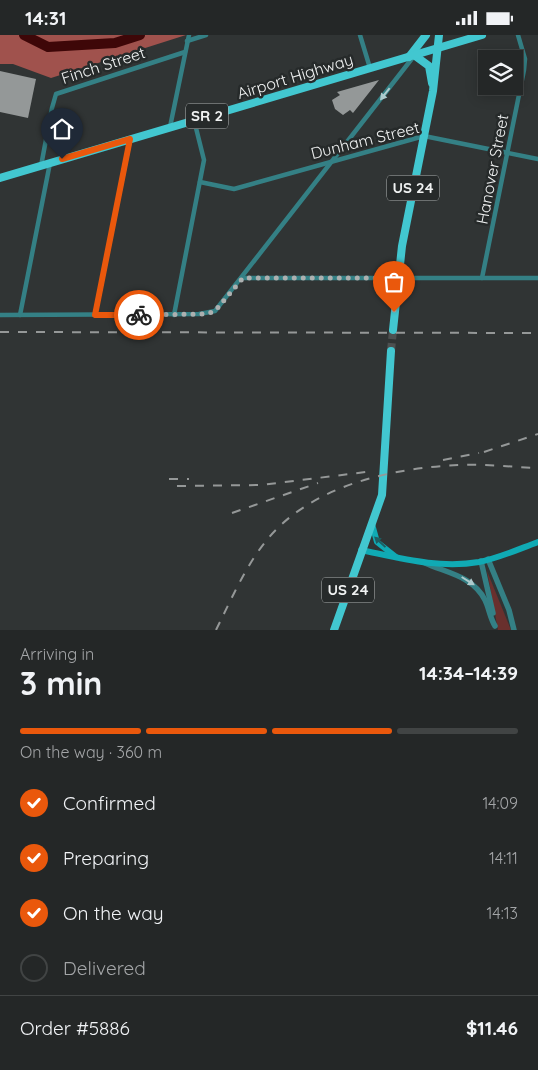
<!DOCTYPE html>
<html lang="en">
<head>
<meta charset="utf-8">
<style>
	body { margin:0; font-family:Quicksand,sans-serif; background:#2c2f2f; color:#f1f3f6; height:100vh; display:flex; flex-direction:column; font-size:19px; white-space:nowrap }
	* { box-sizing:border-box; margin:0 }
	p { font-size:16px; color:#a3a5a7 }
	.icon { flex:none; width:28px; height:28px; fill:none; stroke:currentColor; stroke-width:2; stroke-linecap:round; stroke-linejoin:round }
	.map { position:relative; height:595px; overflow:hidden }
	.details { display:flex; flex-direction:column; background:#242727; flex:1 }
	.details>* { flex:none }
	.controls { position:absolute; left:478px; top:15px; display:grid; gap:10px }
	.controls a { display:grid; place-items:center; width:45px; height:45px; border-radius:0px; background:#242727; box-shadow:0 2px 12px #0003,0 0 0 1px #414444; font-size:25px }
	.pin { position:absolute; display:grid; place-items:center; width:42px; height:42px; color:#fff; margin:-51px -21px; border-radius:50% 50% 50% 0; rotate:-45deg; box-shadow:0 0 5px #0007 }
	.pin .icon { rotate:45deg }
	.courier { position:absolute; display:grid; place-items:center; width:50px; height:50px; margin:-25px; border:4px solid #ea580c; border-radius:50%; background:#fff; color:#222; box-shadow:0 1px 6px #0007 }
	.headline em { font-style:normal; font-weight:700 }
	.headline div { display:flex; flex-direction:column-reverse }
	.headline { display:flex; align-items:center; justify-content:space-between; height:85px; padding:0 20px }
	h1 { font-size:32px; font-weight:700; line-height:38px }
	.bar { display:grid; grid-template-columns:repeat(4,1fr); gap:8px 5px; align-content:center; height:60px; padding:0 20px }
	.bar i { height:6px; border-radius:4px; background:#414444 }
	.bar .selected { background:#ea580c }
	.bar p { grid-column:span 4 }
	.line { display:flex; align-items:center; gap:12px; padding:0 20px; border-top:1px solid #414444 }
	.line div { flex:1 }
	ol { padding:0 20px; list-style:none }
	li { display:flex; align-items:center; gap:15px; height:55px }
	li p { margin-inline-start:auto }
	li .icon { padding:5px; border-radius:50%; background:#ea580c; color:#fff; stroke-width:4 }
	li:last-child { color:#a3a5a7 }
	li i { width:28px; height:28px; border:2px solid #414444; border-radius:50% }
	.status { display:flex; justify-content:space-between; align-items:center; height:35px; padding:0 25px; background:#242727; direction:ltr }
	.status svg { height:14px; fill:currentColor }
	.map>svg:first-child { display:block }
</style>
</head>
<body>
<div class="status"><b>14:31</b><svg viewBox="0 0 49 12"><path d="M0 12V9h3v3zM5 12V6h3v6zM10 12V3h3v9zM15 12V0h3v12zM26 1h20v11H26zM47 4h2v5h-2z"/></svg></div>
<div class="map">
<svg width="538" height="595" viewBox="0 0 538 595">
	<rect width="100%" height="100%" fill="#303434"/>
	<path fill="#69302d" d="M487,536l24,59h-13z"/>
	<path fill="#a0524d" d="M0,0h186l-135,43 -38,-14h-13z"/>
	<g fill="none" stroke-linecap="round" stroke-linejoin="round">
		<path stroke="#3e0708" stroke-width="10" d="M24,0l24,12 67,-4 25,-8"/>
	</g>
	<g fill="#949898">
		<path d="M0,36l36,8 -8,39 -28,-6z"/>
		<path d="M379,45l-26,33 -3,-3 -7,5 -8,-6 -3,-9 8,-5 -3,-3z"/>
	</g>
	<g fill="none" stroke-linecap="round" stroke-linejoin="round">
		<path stroke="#4d5050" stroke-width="8" stroke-dasharray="8 4" stroke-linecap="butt" d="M391,316l2,-21"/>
		<g stroke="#348085" stroke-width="4.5">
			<path d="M360,0l10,33"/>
			<path d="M187,6l19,-6"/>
			<path d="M170,92l19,-92"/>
			<path d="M41,131l11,-58 4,-14 129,-42"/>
			<path d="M200,147l34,7 190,-53 114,23"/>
			<path d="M243,243h295"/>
			<path d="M482,243l42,-208 1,-11 -7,-24"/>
			<path d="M0,280l199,-1 16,-3 199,-255"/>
			<path d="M20,280l30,-152"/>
			<path d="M95,280l35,-175"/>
			<path d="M174,280l30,-155 -10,-40"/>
		</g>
		<g stroke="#348085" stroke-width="5.5">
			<path d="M488,524l21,51 5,20"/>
			<path d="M481,526l12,52"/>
			<path d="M425,528c22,10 48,13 60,37 4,8 5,18 10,26"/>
		</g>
		<g stroke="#10aab4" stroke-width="6">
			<path d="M372,489l5,18 19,15"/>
			<path d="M361,515c39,8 78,19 118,12 20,-4 40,-13 59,-20"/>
		</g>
		<g stroke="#42c7d0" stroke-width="8">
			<path d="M414,20l15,11 3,17"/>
			<path d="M409,22l17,-22"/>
			<path d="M0,143l482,-143"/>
			<path d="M393,295l9,-84 31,-155 6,-56"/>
			<path d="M334,595l48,-135 9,-144"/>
		</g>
		<g stroke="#959898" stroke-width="2" stroke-dasharray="9 9" stroke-linecap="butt">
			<path d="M0,297l538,1"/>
			<path d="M484,417l54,-18"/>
			<path d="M443,425l36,-7"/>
			<path d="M169,444h20"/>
			<path d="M177,451l84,-1 113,-14"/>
			<path d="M232,478l86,-30"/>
			<path d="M216,595c15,-30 29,-63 50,-89 44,-55 125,-73 192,-76 27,-1 54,2 80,3"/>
		</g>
	</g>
	<defs><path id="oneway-solid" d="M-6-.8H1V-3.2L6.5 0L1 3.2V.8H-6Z" transform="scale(1.25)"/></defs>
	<g fill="#aecacc">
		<use href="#oneway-solid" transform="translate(385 59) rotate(128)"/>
		<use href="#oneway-solid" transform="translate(468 546) rotate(32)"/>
	</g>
	<use fill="#1d5d61" href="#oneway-solid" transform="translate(380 507) rotate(-137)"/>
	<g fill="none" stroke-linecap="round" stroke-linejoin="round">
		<path stroke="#adb0b0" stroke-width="5" stroke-dasharray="0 9" d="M139,280l67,-1 9,-3 28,-33h154l-3,34"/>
		<path stroke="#ea580c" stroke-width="6" d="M62,124l68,-20 -35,176h44"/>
	</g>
	<g text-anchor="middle" stroke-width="5" stroke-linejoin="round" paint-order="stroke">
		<g fill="#262a2a" stroke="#b3b6b6" stroke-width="1">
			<rect x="186" y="68.5" width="42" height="25" rx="4"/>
			<rect x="387" y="140.5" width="52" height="25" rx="4"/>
			<rect x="322" y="542.5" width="52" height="25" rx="4"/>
		</g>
		<g font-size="15" font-weight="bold" fill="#f0f2f2">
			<text x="207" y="86">SR 2</text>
			<text x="413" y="158">US 24</text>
			<text x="348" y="560">US 24</text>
		</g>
		<g font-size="16" fill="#f0f2f2" stroke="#262a2a">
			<text transform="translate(103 30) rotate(-18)" y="6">Finch Street</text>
			<text transform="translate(295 41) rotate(-17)" y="6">Airport Highway</text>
			<text transform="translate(365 105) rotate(-14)" y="6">Dunham Street</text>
			<text transform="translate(492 134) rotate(-79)" y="6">Hanover Street</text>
		</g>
	</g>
</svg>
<div class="controls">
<a><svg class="icon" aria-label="layers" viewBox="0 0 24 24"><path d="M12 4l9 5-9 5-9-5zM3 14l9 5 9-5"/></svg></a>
</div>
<div class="pin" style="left:394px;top:277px;background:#ea580c"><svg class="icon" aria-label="bag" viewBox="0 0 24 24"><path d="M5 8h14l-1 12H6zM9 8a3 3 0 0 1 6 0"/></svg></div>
<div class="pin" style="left:62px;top:124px;background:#1f2937"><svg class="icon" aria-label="home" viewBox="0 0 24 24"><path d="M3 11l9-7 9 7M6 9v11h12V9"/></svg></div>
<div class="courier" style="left:139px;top:280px"><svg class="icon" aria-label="bike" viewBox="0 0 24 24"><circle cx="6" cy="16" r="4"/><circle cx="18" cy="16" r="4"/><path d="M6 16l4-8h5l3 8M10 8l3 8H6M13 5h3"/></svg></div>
</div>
<section class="details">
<div class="headline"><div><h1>3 min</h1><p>Arriving in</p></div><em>14:34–14:39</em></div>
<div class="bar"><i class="selected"></i><i class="selected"></i><i class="selected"></i><i></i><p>On the way · 360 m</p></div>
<ol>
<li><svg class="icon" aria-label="check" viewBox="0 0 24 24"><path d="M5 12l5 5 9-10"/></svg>Confirmed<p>14:09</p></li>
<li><svg class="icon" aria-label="check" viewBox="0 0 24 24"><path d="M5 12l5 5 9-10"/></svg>Preparing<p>14:11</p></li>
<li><svg class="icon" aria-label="check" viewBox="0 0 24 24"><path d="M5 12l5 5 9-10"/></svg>On the way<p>14:13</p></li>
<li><i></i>Delivered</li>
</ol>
<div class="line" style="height:65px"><div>Order #5886</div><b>$11.46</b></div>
</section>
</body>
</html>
